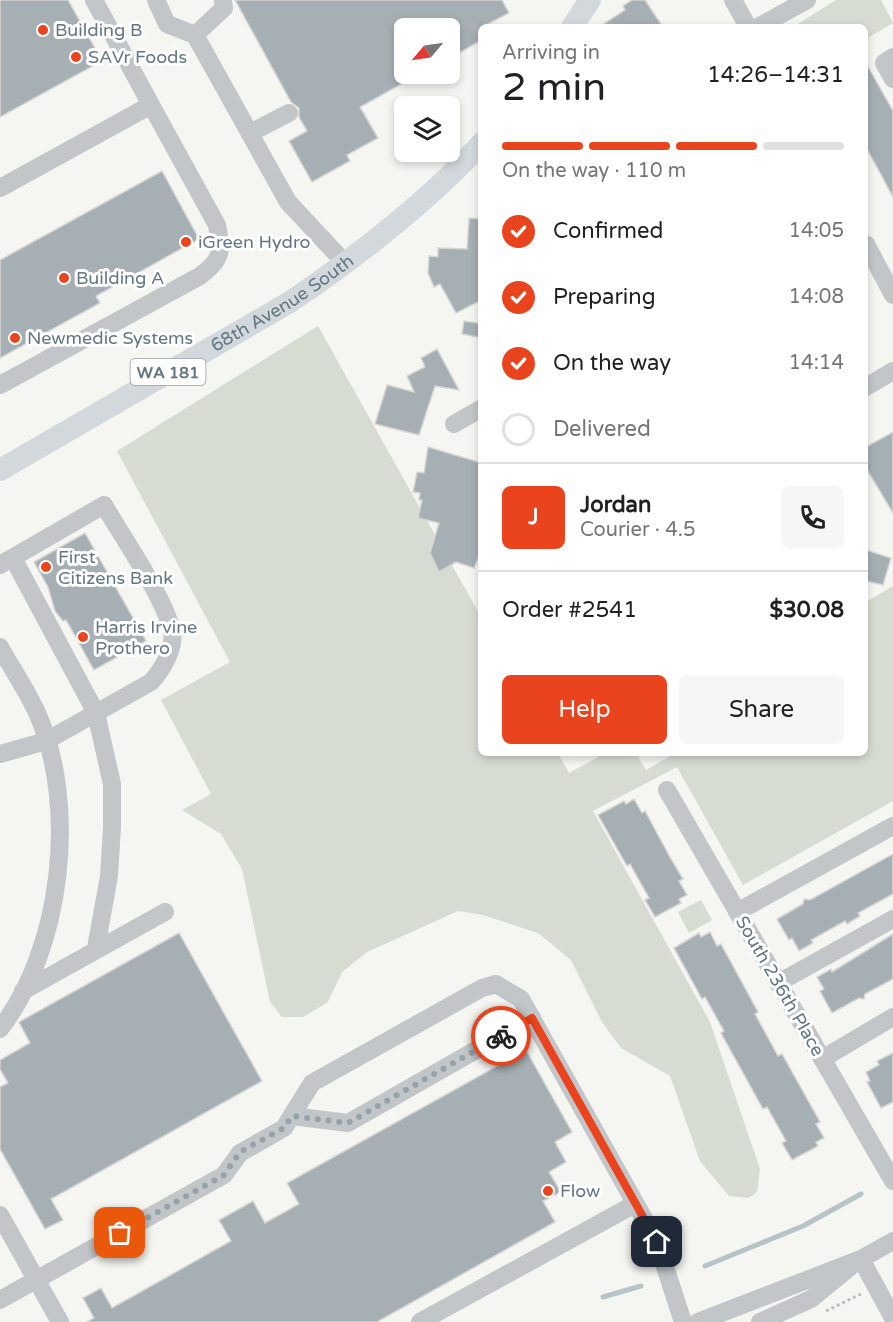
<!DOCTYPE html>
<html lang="en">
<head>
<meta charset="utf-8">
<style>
	body { margin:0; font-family:"Varela Round",sans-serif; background:#f6f6f6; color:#202124; height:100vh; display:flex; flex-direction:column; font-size:22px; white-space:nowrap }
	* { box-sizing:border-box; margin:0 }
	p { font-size:20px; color:#757577 }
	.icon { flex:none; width:33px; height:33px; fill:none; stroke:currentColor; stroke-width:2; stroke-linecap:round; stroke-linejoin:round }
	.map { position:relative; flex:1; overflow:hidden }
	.details { position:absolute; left:478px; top:24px; width:390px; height:732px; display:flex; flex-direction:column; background:#fff; border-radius:9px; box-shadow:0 3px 9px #0003 }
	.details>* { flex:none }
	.needle { width:39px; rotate:241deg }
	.tools { position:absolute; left:394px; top:18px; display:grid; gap:12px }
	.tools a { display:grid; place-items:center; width:66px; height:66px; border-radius:9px; background:#fff; box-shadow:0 3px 9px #0003; font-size:30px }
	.pin { position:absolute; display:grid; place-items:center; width:51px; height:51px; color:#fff; margin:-26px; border-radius:12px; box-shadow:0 3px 9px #0006 }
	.courier { position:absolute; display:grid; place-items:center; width:60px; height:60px; margin:-30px; border:4px solid #e9441d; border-radius:50%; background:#fff; color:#222; box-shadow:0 2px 8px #0007 }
	.head em { font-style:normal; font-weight:600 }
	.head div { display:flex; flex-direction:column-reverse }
	.head { display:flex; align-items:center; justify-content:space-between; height:102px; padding:0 24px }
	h1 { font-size:39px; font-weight:600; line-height:45px }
	.bar { display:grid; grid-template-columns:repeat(4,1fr); gap:9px 6px; align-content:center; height:72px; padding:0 24px }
	.bar i { height:8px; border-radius:4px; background:#e0e0e0 }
	.bar .selected { background:#e9441d }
	.bar p { grid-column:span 4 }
	.line { display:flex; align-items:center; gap:15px; padding:0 24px; border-top:2px solid #e0e0e0 }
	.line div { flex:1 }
	.round { display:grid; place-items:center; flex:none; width:63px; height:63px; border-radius:9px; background:#f6f6f6 }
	ol { padding:0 24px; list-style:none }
	li { display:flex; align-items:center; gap:18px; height:66px }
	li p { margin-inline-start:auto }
	li .icon { padding:6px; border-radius:50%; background:#e9441d; color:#fff; stroke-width:4 }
	li:last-child { color:#757577 }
	li i { width:33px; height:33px; border:3px solid #e0e0e0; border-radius:50% }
	.cta { display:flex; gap:12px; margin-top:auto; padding:12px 24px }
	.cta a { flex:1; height:69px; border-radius:9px; background:#e9441d; color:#fff; font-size:24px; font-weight:600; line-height:69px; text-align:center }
	.cta a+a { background:#f6f6f6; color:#202124 }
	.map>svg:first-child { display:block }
</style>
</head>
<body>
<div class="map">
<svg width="893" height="1322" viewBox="0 0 893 1322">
	<rect width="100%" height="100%" fill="#f5f5f1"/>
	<g fill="#d6dcd2">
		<path d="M836,0h45l12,23 -27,16v-12h-73z"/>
		<path d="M318,326l163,291 1,136h76l11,20 36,-20h31l10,17 29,-17h191v-151l27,-16v215l-150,84 -66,-118 -84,44 117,211 50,147 -3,23 -8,6 -20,-2 -29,-35 -30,-85 -49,-28 -19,-26 -31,-62 -33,-27 -55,-18 -25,-4 -91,41 -25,20 -14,30 -25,15h-21l-12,-15 -28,-133 -21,-35 -39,-24 29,-16 -50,-94 69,-38 -113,-211z"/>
		<path d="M701,900l11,20 -23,13 -11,-21z"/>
	</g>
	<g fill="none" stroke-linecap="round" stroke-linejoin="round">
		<g stroke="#b6c4c8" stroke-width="5">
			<path d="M705,1266l98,-40 58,-32"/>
			<path d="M603,1297l38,-11"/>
		</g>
	</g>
	<g fill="#a6afb4" stroke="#d6d6d4" stroke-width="1.5">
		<path d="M0,0h68l34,61 -102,56z"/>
		<path d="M235,0h267l7,13 -27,14v13l-32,18v-30h-45v54l-45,25 18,31 -31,17 3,6 -38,21 -23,-41 18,-10 -8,-14v-9l-8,-6z"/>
		<path d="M632,0h13l18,27h-64l26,-17 -2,-4z"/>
		<path d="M866,63l27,48v86l-27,-50z"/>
		<path d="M162,171l37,68 -103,57 4,7 -100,55v-98z"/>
		<path d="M469,218l13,1v81l-26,13 -16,-29 -6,3 -6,-14 1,-17 9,1v-9l29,1z"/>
		<path d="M464,321l18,3v14l-20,-4z"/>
		<path d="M437,349l22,41 -24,-4 -16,49 -44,-11 12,-39 27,7 -7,-16 18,-9 -4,-9z"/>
		<path d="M893,432v81l-27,-45v-21z"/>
		<path d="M428,447l54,16v86l-8,19 -18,-6 -17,10 -9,-19 9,-30 -21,-5 4,-18h-3l1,-7 -7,-1 4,-20 7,1z"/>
		<path d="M85,533l61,108 -52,29 -28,-50 -3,1 -8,-10 -7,-24 -14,-25z"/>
		<path d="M866,550l25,8 -8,27 -17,-4z"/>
		<path d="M634,799l8,14 3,-2 26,48 12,20 -4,2 8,14 -8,4 2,4 -26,14 -10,-17 4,-2 -19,-34 -3,2 -29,-51 26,-14 2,3z"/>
		<path d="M893,854v40l-35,19 2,3 -13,8 -2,-3 -34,19 2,3 -14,8 -7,-13 -3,2 -12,-21 26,-15 1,-5 6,1z"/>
		<path d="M710,932l7,14 4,-2 37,68 -3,2 23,42 4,-2 38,68 -4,2 8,14 -8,4 2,4 -26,14 -10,-17 4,-2 -19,-34 -4,2 -42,-76 3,-2 -19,-34 -3,2 -28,-51 25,-15 2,4z"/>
		<path d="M179,933l83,148 -211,118 12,21 -18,9 -45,-80v-62l8,-4 -8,-14v-9l30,-17 -11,-21z"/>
		<path d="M893,934v45l-28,15 -1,5 -5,-1 -27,15 -12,-22 4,-2 -7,-12 14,-8 1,3z"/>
		<path d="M526,1050l46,82 -17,10 11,20 -17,10 12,20 -18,9 12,21 -178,100h-290l7,-4 -11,-20 18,-10 11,20 119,-67 -12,-21 34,-19 12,22 34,-19 -12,-21z"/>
		<path d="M893,1053v49l-12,6 -14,-26 3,-1 -4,-9 13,-7 -2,-4z"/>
	</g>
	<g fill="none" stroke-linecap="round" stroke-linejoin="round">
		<path stroke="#bcbec0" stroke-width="3" stroke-dasharray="3 3" stroke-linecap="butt" d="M826,1311l35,-17"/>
		<g stroke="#c2c6c9" stroke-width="18">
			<path d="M94,0l57,105"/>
			<path d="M156,0l11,24 28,11 93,167 57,61"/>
			<path d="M733,0l15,27"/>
			<path d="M758,27l49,-27"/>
			<path d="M195,35l29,-27 -1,-8"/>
			<path d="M893,57l-9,6 9,16"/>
			<path d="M250,133l39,-20"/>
			<path d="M0,188l151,-83 66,120c5,26 6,34 -17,51l-200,109"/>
			<path d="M866,244l27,51"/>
			<path d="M866,387l27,-16"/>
			<path d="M454,424l28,-16"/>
			<path d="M13,558l83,155 16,71v43l-3,49 -13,72"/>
			<path d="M0,565l104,-60c19,33 61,93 68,127 3,17 -10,38 -21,50l-105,59 -46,13"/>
			<path d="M0,647c12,22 28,45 38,68 40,92 24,234 -38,314"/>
			<path d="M667,790l226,391"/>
			<path d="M737,912l156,-86"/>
			<path d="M778,983l115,-64"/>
			<path d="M23,991l142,-79"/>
			<path d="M822,1059l71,-42"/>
			<path d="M292,1116l56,7 184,-105"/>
			<path d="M0,1215l60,107"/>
			<path d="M861,1259l32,59"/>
			<path d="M0,1300l224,-125 16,-22 44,-25 28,-45 170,-95 14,-4 25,15 136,243 26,80"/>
			<path d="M420,1322l215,-118"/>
			<path d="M698,1322l163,-63 32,-18"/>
			<path d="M760,1322l51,-23 39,-32"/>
		</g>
		<g stroke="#d3d8dc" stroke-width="22">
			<path d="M572,27l18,-27"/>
			<path id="s1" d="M0,470l290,-168c68,-46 135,-98 192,-159"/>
		</g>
	</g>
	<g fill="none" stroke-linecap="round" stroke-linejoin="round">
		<path stroke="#96a2aa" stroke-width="6" stroke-dasharray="0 10.8" d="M120,1233l104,-58 16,-23 44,-24 8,-12 56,7 153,-87"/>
		<path stroke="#e9441d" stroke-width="8" d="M501,1036l31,-18 125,224"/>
	</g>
	<g fill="#e9441d" stroke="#fff" stroke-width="2">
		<circle cx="43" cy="30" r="6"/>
		<circle cx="76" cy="57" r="6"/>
		<circle cx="186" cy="242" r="6"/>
		<circle cx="64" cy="278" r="6"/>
		<circle cx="15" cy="338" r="6"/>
		<circle cx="46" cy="567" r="6"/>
		<circle cx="83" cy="637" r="6"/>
		<circle cx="548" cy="1191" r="6"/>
	</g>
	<g text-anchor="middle" stroke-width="6" stroke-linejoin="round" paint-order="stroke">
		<rect fill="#fff" stroke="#929fa8" stroke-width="1.5" x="130.5" y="359" width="75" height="26" rx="4.5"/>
		<g font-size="16" font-weight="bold" fill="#637683">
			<text x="168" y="378">WA 181</text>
		</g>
		<g font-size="18" fill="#637683" stroke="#fff" text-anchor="start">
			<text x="55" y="36">Building B</text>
			<text x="88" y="63">SAVr Foods</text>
			<text x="198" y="248">iGreen Hydro</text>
			<text x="76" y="284">Building A</text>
			<text x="27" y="344">Newmedic Systems</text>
			<text x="58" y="563">First<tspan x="58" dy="21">Citizens Bank</tspan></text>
			<text x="95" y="633">Harris Irvine<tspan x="95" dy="21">Prothero</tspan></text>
			<text x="560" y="1197">Flow</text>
		</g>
		<g font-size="18" fill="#637683" stroke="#fff">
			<text dy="6" stroke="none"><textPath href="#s1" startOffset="328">68th Avenue South</textPath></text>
			<text transform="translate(780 986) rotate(60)" y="6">South 236th Place</text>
		</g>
	</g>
</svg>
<div class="tools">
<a><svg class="needle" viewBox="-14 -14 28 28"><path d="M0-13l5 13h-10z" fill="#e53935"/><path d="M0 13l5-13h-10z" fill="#757577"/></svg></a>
<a><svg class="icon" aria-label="layers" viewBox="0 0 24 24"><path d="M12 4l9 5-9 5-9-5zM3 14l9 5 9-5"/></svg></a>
</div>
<div class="pin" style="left:120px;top:1233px;background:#ea580c"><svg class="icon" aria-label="bag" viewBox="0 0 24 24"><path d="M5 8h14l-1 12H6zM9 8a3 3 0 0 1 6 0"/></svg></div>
<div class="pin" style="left:657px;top:1242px;background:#1f2937"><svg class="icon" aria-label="home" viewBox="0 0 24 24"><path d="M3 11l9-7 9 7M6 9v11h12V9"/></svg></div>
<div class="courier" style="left:501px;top:1036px"><svg class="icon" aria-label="bike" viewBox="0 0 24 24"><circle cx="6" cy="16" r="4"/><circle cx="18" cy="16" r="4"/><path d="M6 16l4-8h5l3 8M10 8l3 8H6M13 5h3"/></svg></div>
<section class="details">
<div class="head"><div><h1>2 min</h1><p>Arriving in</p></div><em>14:26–14:31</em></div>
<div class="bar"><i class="selected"></i><i class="selected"></i><i class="selected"></i><i></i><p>On the way · 110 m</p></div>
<ol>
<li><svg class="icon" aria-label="check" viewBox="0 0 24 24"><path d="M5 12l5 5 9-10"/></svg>Confirmed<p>14:05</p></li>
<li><svg class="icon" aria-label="check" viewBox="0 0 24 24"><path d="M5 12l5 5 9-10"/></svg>Preparing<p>14:08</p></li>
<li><svg class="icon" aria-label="check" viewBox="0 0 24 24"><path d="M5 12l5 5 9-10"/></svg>On the way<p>14:14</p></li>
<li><i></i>Delivered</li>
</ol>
<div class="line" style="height:108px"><b class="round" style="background:#e9441d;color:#fff">J</b><div><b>Jordan</b><p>Courier · 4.5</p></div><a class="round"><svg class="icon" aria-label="phone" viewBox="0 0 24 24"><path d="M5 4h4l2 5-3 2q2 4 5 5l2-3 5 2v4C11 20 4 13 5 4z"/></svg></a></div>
<div class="line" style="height:78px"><div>Order #2541</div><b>$30.08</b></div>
<div class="cta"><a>Help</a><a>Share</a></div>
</section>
</div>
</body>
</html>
